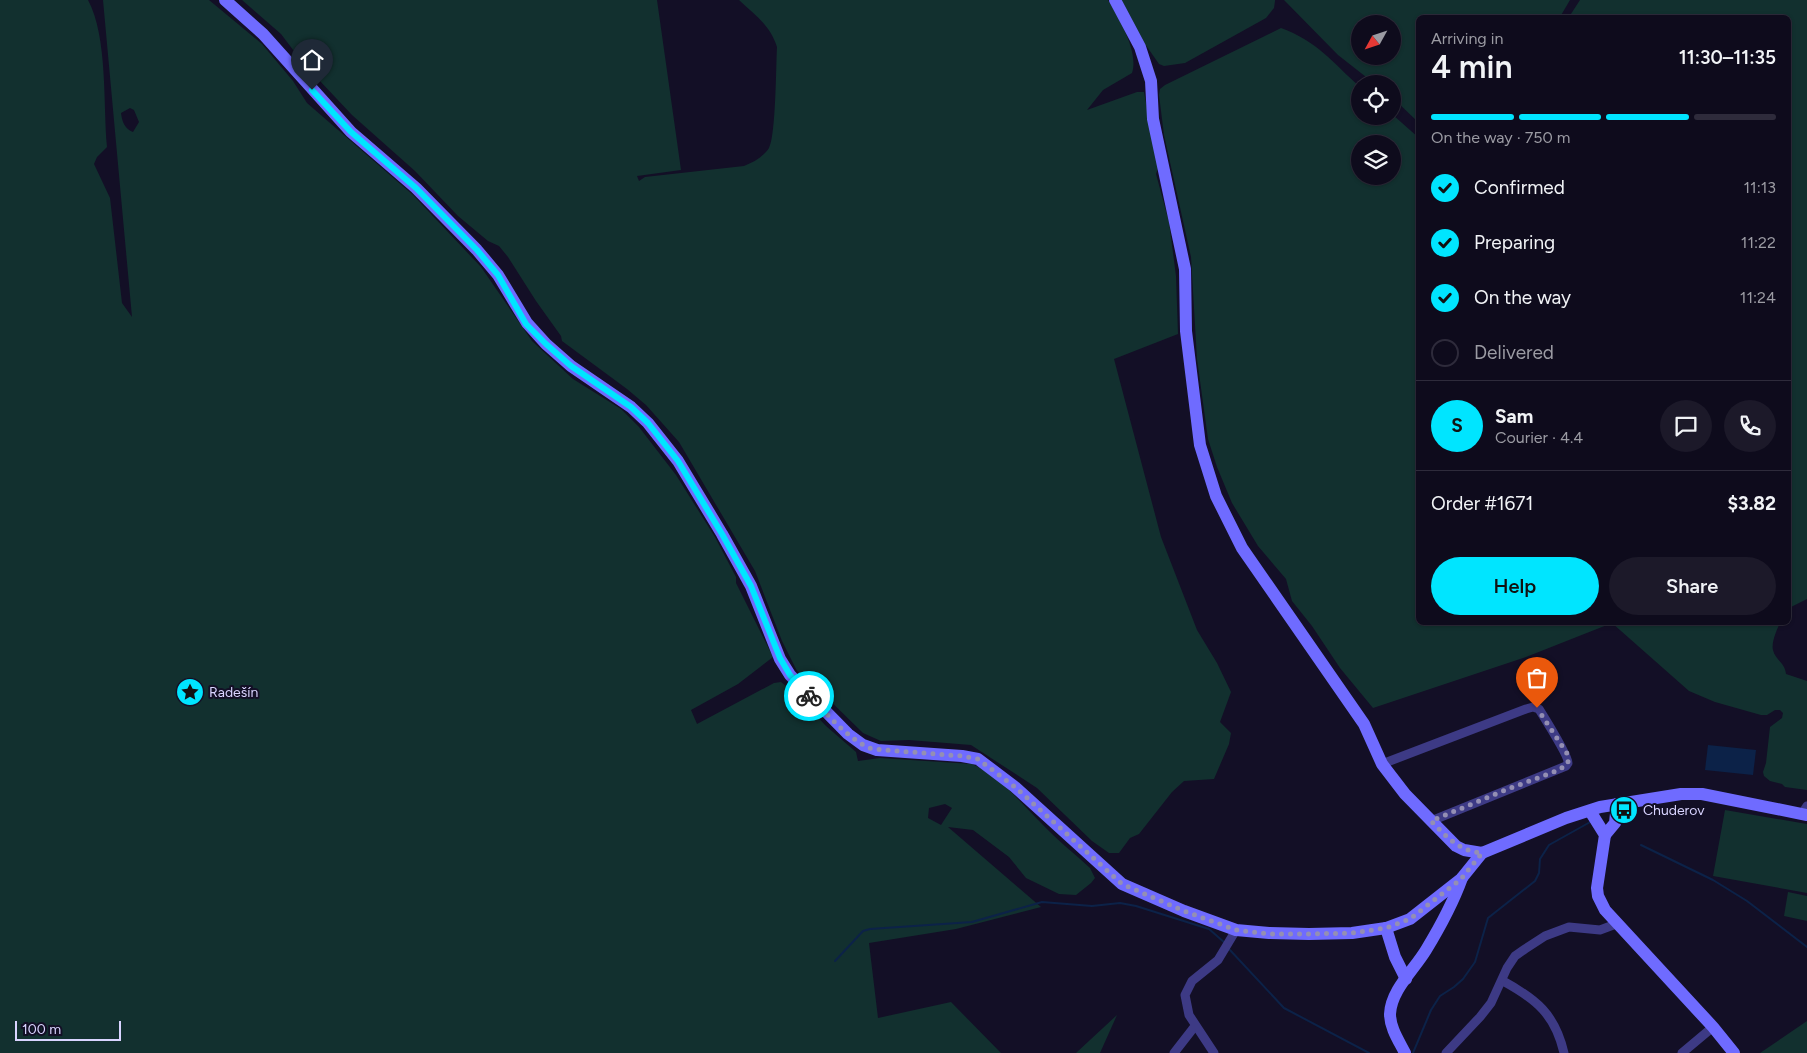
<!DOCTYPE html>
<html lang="en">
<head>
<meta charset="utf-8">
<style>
	body { margin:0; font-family:Figtree,sans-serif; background:#1c1929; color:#f1f3f6; height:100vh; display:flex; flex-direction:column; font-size:19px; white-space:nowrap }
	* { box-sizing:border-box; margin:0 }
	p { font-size:16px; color:#9b9ba3 }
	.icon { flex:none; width:28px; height:28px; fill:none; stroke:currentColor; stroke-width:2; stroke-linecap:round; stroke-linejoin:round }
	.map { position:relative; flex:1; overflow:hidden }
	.drawer { position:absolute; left:1416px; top:15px; width:375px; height:610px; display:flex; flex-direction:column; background:#0e0b1c; border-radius:8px; box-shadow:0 1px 4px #0004,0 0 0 1px #2e2b3b }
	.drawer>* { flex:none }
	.needle { width:32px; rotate:230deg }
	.tools { position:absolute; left:1351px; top:15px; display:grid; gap:10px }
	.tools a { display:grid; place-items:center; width:50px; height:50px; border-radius:50%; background:#0e0b1c; box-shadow:0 1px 4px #0004,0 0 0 1px #2e2b3b; font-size:25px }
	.scale { position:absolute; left:15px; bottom:12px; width:106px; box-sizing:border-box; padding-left:5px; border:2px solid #d9d4ff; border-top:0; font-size:14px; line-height:18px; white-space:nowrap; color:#d9d4ff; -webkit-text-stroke:4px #130f26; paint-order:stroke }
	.pin { position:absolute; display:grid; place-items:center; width:42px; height:42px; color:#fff; margin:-51px -21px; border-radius:50% 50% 50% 0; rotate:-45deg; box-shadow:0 0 5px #0007 }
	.pin .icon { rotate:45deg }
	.courier { position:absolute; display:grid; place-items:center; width:50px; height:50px; margin:-25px; border:4px solid #00e5ff; border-radius:50%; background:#fff; color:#222; box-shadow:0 1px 6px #0007 }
	.headline em { font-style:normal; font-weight:600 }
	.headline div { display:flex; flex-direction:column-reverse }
	.headline { display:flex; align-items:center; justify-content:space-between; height:85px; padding:0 15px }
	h1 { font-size:32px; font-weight:600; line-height:38px }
	.bar { display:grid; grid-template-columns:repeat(4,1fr); gap:8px 5px; align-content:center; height:60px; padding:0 15px }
	.bar i { height:6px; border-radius:4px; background:#2e2b3b }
	.bar .current { background:#00e5ff }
	.bar p { grid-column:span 4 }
	.line { display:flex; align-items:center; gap:12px; padding:0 15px; border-top:1px solid #2e2b3b }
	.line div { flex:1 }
	.round { display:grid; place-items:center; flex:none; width:52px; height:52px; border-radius:26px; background:#1c1929 }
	ol { padding:0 15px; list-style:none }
	li { display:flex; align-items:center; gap:15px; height:55px }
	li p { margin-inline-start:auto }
	li .icon { padding:5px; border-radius:50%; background:#00e5ff; color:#111; stroke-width:4 }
	li:last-child { color:#9b9ba3 }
	li i { width:28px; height:28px; border:2px solid #2e2b3b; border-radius:50% }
	.button { display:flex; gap:10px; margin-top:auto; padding:10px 15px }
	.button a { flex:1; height:58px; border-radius:30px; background:#00e5ff; color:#111; font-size:20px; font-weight:600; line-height:58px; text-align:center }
	.button a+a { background:#1c1929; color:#f1f3f6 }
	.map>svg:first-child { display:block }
</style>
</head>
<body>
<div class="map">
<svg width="1807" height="1053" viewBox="0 0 1807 1053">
	<rect width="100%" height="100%" fill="#130f26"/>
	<g fill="#12302f" fill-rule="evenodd">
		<path d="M0,0h88c20,37 15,105 19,147l-10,10 -3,7 16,34 12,105 10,14 -29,-317h106l53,44 31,37 14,22 106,92 68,72 51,74 41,38 48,30 18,18 37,48 39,62 21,40v6l37,74 -35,27 -47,26 6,14 77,-41 7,-1 15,12 30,32 30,26 2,9 22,-3 92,6c29,13 48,38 70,60 15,16 32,29 48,44l5,10 -4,5 -15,12 -17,-1 -33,-16 -17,-21 -36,-27 -25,-3 93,80 -85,22 -87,14 9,75 73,-16 50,51h-1001zM130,108l4,2 5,12 -6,10c-8,-3 -11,-10 -12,-19zM945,804l7,4 -11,17 -13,-7 1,-10z"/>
		<path d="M242,0h415l24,170 -44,6 2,5 6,-4 99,-11c10,-4 19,-9 25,-18 7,-12 7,-83 8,-101 -7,-22 -22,-32 -38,-47h369c11,18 31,52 24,73l-29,17 -16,20 50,-18h7l14,76 -2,6 13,48 7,54 2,58 -64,25 47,178 36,93 20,33 14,29 -11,30 11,11 -2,11 -15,35 -30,2 -12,11 -33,42 -9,4 -11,15h-10l-17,-12 -55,-53 -66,-43 -62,-5 -28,1 -18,-8 -45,-44 -12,-5 -10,-15 -14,-28 -27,-70 -76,-129 -33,-37 -19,-16 -65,-48 -1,-5 -25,-35 -28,-44 -9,-11 -11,-5 -30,-25 -43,-45 -63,-56 -49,-52 -22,-29z"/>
		<path d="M1120,0h155v1l-1,7 -8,10 -81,45 -21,3 -5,-2 -21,-30z"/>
		<path d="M1284,0h286l-10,17 -141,1v105l-26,-25 -1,-14h-17l-37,-29zM1360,24h32v32h-32z"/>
		<path d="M1580,0h227v599l-18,9v-590l-220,-1z"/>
		<path d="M1281,28c36,13 51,34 79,59v29l33,-1 26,23v484l361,1c-3,6 -9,20 -7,27 2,10 12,12 13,24l21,7v109l-22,-3 -3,-3 -12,-3 -6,-5 -1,-4 3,-9 4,-36 12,-9 1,-5 -3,-3h-5l-8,5h-6l-46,-13 -26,-11 -77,-68 -86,34 -153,51 -33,-40 -28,-42 -20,-25 -6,-22 -28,-33 -26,-43 -15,-36 -9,-28 -11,-80 -6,-102 -27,-122 -5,-40 1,-6 5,-4zM1360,144h32v32h-32z"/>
		<path d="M1725,810l82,14v69l-94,-17z"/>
		<path d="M1788,892l19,4v25l-23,-5z"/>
		<path d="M1117,1015l-17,38h-24z"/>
		<path d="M1807,1021v32h-47z"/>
	</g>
	<path fill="#0c2248" d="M1708,745l48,5 -3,25 -48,-5z"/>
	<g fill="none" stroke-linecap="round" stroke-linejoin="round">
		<g stroke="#0c2248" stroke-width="2">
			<path d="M1641,845l72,35 34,21 60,46"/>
			<path d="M1229,949l55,59 85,45"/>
			<path d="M835,961l28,-30 7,-2 102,-7 70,-20 50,4 28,-3 16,3 73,23 16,14"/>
			<path d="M1413,1053l18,-43 9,-14 14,-9 9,-8 12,-17 13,-44 47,-37 4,-8 1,-14 9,-14 43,-24"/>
		</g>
		<g stroke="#3d3a85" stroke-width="9">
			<path d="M1382,764l144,-55 7,-2 6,2c5,8 30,48 29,54l-2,3 -135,55"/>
			<path d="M1802,814l5,-8"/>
			<path d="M1503,981c33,18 52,33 61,72"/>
			<path d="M1174,1053l21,-27"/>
			<path d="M1214,1053l-25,-38 -4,-20 7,-14 26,-21 18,-30"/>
			<path d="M1446,1053l34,-36 11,-14 16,-35 8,-12 10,-7 20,-13 24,-9 31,3 16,-6"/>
			<path d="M1682,1053l31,-26"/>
		</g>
		<g stroke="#6f6bff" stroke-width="12">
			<path d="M225,0l38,34 88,98 65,56 61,62 21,25 29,48 19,21 25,22 60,41 17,16 30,38 44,73 29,52 29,73 10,16 58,59 15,11 14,5 85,6 16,3 37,28 107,97 62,27 52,19 33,3 40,1 43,-1 34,-5 24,-9 51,-40 21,-26"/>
			<path d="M1115,0l25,47 11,34 2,38 32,150 1,62 14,114 16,51 26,52 122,176 18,40 23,30 51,52 8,4 18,3 84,-35 34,-11 81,-13h21l105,21"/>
			<path d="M1590,811l15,24 -8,53 1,8 7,14 108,117 21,26"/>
			<path d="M1605,835l10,-12 2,-19"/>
			<path d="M1386,928l9,29 11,22"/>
			<path d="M1405,1053c-6,-12 -15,-25 -15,-39 1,-24 24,-44 36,-64 14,-23 27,-47 36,-72"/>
		</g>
	</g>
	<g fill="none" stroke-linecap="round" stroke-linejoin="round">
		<path stroke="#948fb3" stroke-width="5" stroke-dasharray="0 9" d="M809,696c19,18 38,43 63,53l90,7 16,3 37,28 107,97 62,27 52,19 33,4h39l44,-1 34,-5 24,-9 51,-40 21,-26c-23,-2 -35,-16 -51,-32l77,-32 51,-19 9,-7v-8l-31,-47"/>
		<path stroke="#00e5ff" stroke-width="6" d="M312,90l39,42 65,56 61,62 21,25 28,49 20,20 25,22 60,41 17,16 30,38 44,73 29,52 29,72 10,17 19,21"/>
	</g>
	<defs>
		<g id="sight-disc" transform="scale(1.4375)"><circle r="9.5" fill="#00e5ff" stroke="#130f26"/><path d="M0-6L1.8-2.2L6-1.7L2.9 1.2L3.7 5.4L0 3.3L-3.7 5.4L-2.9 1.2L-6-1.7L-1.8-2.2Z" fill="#111"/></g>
		<g id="bus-disc" transform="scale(1.4375)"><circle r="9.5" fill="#00e5ff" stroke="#130f26"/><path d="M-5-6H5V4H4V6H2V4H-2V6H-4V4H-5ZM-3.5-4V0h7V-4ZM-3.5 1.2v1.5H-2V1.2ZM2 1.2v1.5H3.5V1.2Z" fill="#111"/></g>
	</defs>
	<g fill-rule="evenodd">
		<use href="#sight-disc" x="190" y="692"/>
		<use href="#bus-disc" x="1624" y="810"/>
	</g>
	<g text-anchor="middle" stroke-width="4" stroke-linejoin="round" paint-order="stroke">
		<g font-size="14" fill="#d9d4ff" stroke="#130f26" text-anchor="start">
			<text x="209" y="697">Radešín</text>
			<text x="1643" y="815">Chuderov</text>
		</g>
	</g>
</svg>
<div class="tools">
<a><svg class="needle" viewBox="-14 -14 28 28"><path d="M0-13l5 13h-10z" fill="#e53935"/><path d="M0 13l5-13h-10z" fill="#9b9ba3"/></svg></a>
<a><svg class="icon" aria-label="locate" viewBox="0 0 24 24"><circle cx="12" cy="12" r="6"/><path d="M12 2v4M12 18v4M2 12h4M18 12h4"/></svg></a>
<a><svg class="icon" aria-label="layers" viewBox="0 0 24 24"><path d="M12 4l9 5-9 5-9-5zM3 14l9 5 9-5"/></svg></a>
</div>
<div class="scale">100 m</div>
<div class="pin" style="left:1537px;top:708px;background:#ea580c"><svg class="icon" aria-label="bag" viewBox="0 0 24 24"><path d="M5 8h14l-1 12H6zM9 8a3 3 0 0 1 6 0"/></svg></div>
<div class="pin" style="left:312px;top:90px;background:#1f2937"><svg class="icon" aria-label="home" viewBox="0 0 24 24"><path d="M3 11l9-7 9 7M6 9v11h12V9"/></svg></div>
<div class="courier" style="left:809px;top:696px"><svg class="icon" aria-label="bike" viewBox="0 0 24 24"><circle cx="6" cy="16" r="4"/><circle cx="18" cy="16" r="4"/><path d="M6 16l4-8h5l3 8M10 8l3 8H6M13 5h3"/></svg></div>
<section class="drawer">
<div class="headline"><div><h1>4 min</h1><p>Arriving in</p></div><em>11:30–11:35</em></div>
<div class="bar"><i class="current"></i><i class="current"></i><i class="current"></i><i></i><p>On the way · 750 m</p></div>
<ol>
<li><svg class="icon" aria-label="check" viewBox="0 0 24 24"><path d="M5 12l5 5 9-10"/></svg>Confirmed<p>11:13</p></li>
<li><svg class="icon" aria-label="check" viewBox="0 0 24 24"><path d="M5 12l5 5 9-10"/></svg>Preparing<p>11:22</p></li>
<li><svg class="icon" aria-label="check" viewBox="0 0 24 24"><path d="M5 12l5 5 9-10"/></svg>On the way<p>11:24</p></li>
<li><i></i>Delivered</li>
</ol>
<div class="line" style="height:90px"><b class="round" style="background:#00e5ff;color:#111">S</b><div><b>Sam</b><p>Courier · 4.4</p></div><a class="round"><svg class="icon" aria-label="chat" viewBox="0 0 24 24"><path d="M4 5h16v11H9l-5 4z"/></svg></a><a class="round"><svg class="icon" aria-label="phone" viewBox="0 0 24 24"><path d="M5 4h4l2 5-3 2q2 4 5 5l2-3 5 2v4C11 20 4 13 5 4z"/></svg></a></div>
<div class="line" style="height:65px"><div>Order #1671</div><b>$3.82</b></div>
<div class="button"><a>Help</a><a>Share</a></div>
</section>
</div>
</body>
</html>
